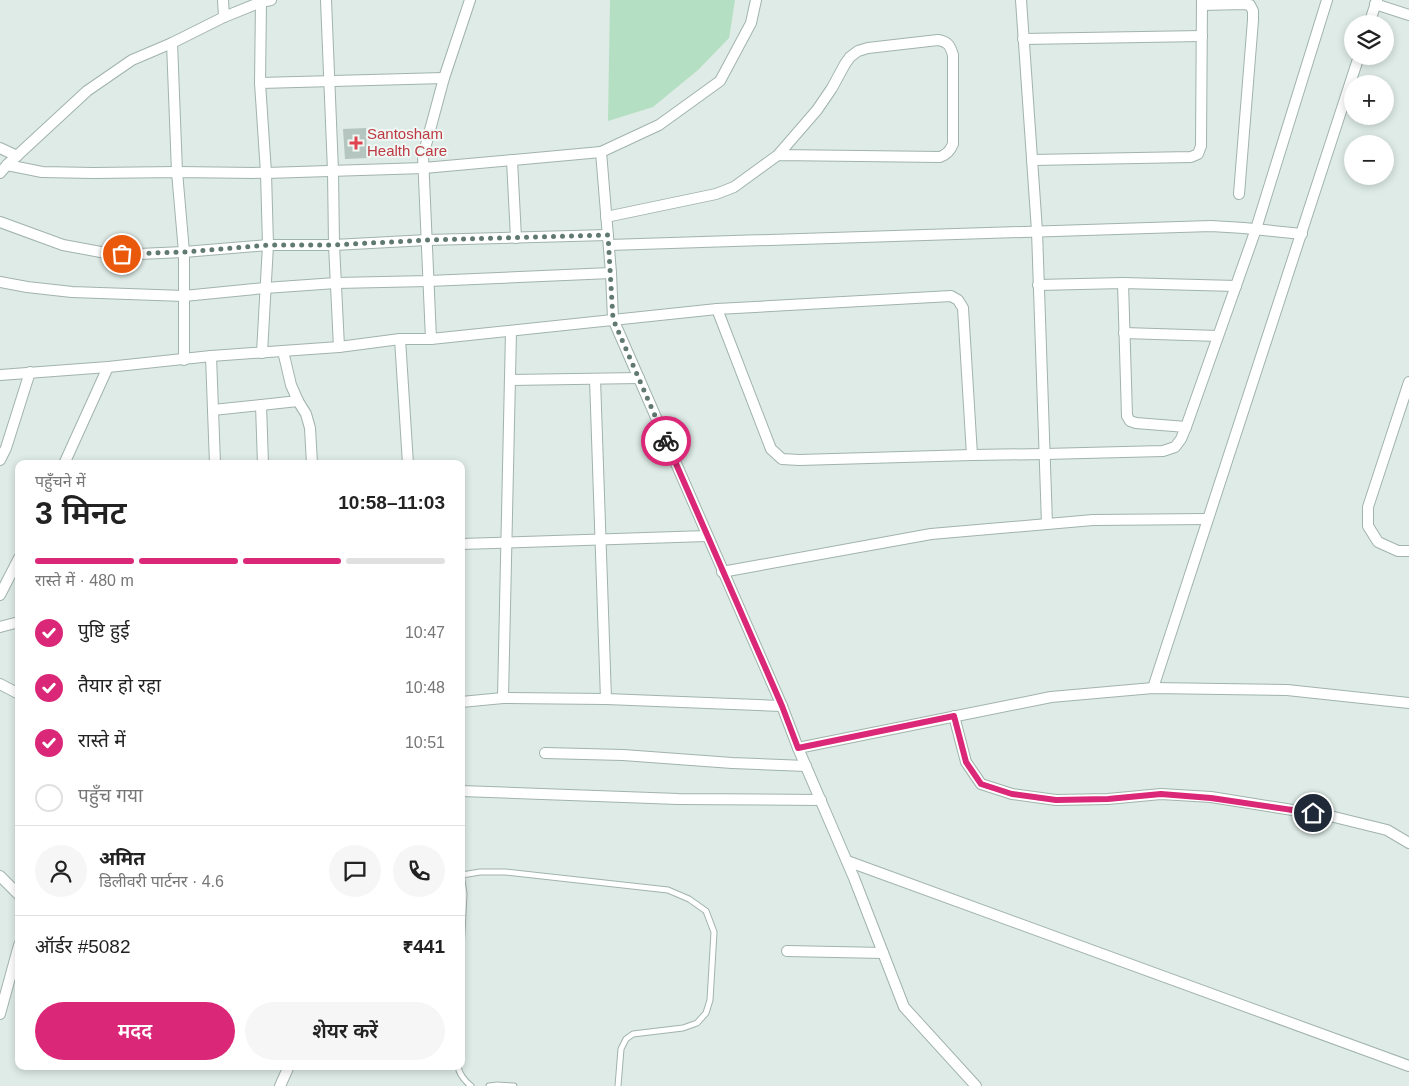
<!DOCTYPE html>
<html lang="hi">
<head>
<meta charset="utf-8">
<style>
	body { margin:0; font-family:Helvetica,"Noto Sans Devanagari",sans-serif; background:#f6f6f6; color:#222; height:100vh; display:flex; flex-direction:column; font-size:19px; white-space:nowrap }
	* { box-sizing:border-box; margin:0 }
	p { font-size:16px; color:#767676 }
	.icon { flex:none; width:28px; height:28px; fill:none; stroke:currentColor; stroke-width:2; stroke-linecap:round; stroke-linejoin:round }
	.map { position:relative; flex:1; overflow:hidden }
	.sheet { position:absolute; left:15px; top:460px; width:450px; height:610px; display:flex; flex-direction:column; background:#fff; border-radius:10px; box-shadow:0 2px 8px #0003 }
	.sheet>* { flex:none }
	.tools { position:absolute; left:1344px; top:15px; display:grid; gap:10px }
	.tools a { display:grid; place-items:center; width:50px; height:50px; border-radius:50%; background:#fff; box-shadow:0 2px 8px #0003; font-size:25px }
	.pin { position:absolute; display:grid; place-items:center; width:42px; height:42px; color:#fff; margin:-21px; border:2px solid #fff; border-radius:50%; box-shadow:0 1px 5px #0007 }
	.courier { position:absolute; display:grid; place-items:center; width:50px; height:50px; margin:-25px; border:4px solid #db2777; border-radius:50%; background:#fff; color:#222; box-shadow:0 1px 6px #0007 }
	.summary em { font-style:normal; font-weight:600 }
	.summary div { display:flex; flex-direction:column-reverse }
	.summary { display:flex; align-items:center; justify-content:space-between; height:85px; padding:0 20px }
	h1 { font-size:32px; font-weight:600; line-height:38px }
	.bar { display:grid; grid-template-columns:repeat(4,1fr); gap:8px 5px; align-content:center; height:60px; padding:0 20px }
	.bar i { height:6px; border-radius:4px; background:#e0e0e0 }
	.bar .on { background:#db2777 }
	.bar p { grid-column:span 4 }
	.line { display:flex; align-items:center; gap:12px; padding:0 20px; border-top:1px solid #e0e0e0 }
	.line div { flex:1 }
	.round { display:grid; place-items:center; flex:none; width:52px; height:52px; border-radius:26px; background:#f6f6f6 }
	ol { padding:0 20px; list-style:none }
	li { display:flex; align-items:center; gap:15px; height:55px }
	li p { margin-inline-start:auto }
	li .icon { padding:5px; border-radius:50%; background:#db2777; color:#fff; stroke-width:4 }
	li:last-child { color:#767676 }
	li i { width:28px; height:28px; border:2px solid #e0e0e0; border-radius:50% }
	.action { display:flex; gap:10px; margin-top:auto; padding:10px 20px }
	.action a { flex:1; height:58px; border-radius:30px; background:#db2777; color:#fff; font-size:20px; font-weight:600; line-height:58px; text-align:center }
	.action a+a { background:#f6f6f6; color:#222 }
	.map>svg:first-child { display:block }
</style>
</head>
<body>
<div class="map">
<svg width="1409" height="1086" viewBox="0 0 1409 1086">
	<rect width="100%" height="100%" fill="#deebe6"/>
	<path fill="#b5dfc2" d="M610,0h125l-6,38 -31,32 -45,37 -45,14z"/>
	<path fill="#b4c6bf" d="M366,128l1,30 -22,1 -2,-30z"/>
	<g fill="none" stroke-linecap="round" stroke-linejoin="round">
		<g stroke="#a1b3ad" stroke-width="7">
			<g id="lane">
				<path d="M461,873l3,21 -3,57"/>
				<path d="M462,875l18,-3h25l163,18 21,9 17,12 8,21 -4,68 -4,13 -9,10 -14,5 -50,6 -7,5 -5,10 -3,37"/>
				<path d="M458,1066c1,8 7,15 13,20"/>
				<path d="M489,1086l8,-1 17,1"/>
			</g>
		</g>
		<g stroke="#a1b3ad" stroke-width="12">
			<g id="street">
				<path d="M223,0l1,17"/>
				<path d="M326,0l7,171 1,74 5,102"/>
				<path d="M756,0l-5,23 -31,58 -61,44 -58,27 10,121 2,46 169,387 16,42 56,130 50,129 72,79"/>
				<path d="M1021,0l16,231 10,293"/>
				<path d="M261,2l-1,81 6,90 2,72 -6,108"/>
				<path d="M1375,4l34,11"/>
				<path d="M1202,5l41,-1 7,1 3,6v9l-14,174"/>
				<path d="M1369,24l8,-24"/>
				<path d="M1023,39l179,-3"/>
				<path d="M172,43l5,129 7,80v108"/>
				<path d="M260,83l184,-5"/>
				<path d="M0,148l17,8"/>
				<path d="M512,160l4,78"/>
				<path d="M1032,160l159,-3 7,-3 3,-8 1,-146"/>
				<path d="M7,165l35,7 51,1 84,-1 89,1 158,-5 177,-16"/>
				<path d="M0,173l7,-8 80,-74 45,-31 40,-17 52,-26 37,-15 10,-2"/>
				<path d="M606,217l110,-23 18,-7 44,-32 39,-45 15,-22 13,-24 5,-7 8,-6 10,-3 70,-8c10,2 12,5 15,15v89c-3,7 -6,10 -13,13l-162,-2"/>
				<path d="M0,222l63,23 43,8 33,1 45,-2 84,-7h66l93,-5 181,-5"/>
				<path d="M609,245l602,-19 33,2 58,6"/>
				<path d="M0,282l27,5 45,5 112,4 81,-8 71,-5 93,-2 182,-8"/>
				<path d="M1123,283l4,133 3,5 6,2 50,4"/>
				<path d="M1038,285l85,-2 113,3"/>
				<path d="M717,309l54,140 11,10 17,1 173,-5 73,-1 118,-3 12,-4 6,-8 5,-12 70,-198 71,-229"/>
				<path d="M1124,333l94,3"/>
				<path d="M400,339l8,125"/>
				<path d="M431,339l-8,-183 21,-78 26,-78"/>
				<path d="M283,351l8,34 7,16 8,13 4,14 2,36"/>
				<path d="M211,356l4,108"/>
				<path d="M0,375l108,-8 103,-11 128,-9 61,-8h31l286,-30 234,-13 7,4 5,8 9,147"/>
				<path d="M595,379l11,320"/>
				<path d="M510,380l129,-2"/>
				<path d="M1409,382l-41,125v19l10,16 20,9h11"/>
				<path d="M261,405l2,59"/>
				<path d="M213,410l85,-9"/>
				<path d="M0,460l6,-12 24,-76"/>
				<path d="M64,464l44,-97"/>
				<path d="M461,544l246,-8"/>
				<path d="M722,572l209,-38 162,-14 114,-1"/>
				<path d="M0,595l19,-37"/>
				<path d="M0,627l19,-5"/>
				<path d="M0,684l19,10"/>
				<path d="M1153,688c68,-211 138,-421 206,-632"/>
				<path d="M503,698l8,-367"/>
				<path d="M461,702l42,-4 103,1 176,7"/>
				<path d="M954,716l12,46 15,22 31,10 44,6 52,-1 53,-5 50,3 119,19 57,14 22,13"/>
				<path d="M798,748l253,-51 102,-9 134,2 122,13"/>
				<path d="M545,753l78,2 109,8 74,3"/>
				<path d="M461,791l217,8 143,1"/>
				<path d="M847,861l562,205"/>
				<path d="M0,876l19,19"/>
				<path d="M787,951l96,2"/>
				<path d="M0,1014l19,-69"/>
				<path d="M280,1086l9,-20"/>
			</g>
		</g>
		<use href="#lane" stroke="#fff" stroke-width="5"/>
		<use href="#street" stroke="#fff" stroke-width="10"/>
	</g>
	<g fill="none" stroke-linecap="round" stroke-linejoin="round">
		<path stroke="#617973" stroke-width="5" stroke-dasharray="0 9" d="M122,254l62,-2 84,-7h66l93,-5 181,-5 5,84 53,122"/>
		<path stroke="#db2777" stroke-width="6" d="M666,441l116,265 16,42 156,-32 12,46 15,22 31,10 44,6 52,-1 53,-5 50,4 102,15"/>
	</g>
	<path fill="#e0444e" stroke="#eff8f4" stroke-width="2" d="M353.5 135.5h5v5h5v5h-5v5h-5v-5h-5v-5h5z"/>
	<g text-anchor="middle" stroke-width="4" stroke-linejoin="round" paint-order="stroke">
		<g font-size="15" fill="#be3a42" stroke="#eff8f4" text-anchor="start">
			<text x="367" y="139">Santosham<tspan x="367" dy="17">Health Care</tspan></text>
		</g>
	</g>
</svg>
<div class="tools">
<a><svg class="icon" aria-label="layers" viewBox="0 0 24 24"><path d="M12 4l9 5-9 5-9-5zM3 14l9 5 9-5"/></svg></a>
<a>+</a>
<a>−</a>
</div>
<div class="pin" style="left:122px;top:254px;background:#ea580c"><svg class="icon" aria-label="bag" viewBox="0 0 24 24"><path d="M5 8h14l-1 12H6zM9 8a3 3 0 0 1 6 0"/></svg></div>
<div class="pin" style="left:1313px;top:813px;background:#1f2937"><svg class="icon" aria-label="home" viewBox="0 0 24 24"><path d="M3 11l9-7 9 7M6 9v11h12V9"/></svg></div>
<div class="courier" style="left:666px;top:441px"><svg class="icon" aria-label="bike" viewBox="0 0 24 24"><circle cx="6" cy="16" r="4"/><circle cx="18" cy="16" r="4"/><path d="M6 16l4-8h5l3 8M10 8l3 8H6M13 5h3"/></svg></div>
<section class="sheet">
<div class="summary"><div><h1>3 मिनट</h1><p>पहुँचने में</p></div><em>10:58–11:03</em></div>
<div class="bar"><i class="on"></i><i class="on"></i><i class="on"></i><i></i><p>रास्ते में · 480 m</p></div>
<ol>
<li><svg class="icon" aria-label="check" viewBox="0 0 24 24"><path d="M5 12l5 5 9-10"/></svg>पुष्टि हुई<p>10:47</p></li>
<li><svg class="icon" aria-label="check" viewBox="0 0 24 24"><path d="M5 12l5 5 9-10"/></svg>तैयार हो रहा<p>10:48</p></li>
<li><svg class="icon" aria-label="check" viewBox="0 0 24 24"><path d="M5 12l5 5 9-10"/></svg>रास्ते में<p>10:51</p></li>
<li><i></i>पहुँच गया</li>
</ol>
<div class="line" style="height:90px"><a class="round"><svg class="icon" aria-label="person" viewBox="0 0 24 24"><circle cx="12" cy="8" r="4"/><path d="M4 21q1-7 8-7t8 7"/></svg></a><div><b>अमित</b><p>डिलीवरी पार्टनर · 4.6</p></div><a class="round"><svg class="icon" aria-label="chat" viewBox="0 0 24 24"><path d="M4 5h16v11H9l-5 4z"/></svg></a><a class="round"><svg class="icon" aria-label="phone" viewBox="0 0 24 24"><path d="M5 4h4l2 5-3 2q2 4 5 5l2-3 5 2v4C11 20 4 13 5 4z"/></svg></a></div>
<div class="line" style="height:65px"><div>ऑर्डर #5082</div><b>₹441</b></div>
<div class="action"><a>मदद</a><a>शेयर करें</a></div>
</section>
</div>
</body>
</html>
